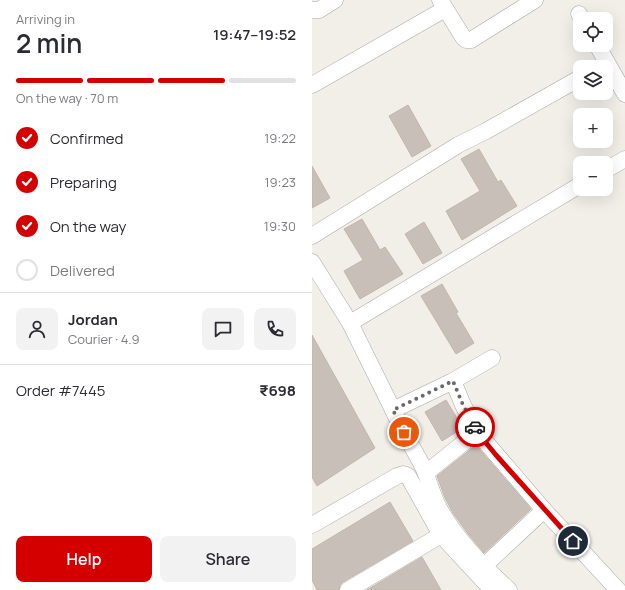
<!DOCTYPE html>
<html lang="en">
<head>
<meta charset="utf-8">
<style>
	body { margin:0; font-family:Manrope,sans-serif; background:#f2f2f3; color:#2b2b33; height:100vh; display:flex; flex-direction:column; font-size:15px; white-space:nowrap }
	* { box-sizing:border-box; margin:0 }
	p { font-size:13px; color:#7c7c81 }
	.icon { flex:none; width:22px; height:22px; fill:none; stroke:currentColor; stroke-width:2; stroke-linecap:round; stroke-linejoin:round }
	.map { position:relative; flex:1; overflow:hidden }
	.drawer { display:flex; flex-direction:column; background:#fff; width:312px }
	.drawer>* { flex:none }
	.fabs { position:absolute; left:261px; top:12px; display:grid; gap:8px }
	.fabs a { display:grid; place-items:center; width:40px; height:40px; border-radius:8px; background:#fff; box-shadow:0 4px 16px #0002; font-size:20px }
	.pin { position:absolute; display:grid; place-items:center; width:34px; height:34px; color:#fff; margin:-17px; border:2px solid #fff; border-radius:50%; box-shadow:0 1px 4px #0007 }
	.courier { position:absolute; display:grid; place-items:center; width:40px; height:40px; margin:-20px; border:3px solid #d40000; border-radius:50%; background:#fff; color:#222; box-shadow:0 1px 5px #0007 }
	.summary em { font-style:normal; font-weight:600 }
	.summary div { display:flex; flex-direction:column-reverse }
	.summary { display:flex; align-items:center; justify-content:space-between; height:68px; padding:0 16px }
	h1 { font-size:26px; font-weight:600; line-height:30px }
	.bar { display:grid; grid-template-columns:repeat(4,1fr); gap:6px 4px; align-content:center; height:48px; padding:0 16px }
	.bar i { height:5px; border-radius:3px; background:#e1e1e2 }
	.bar .current { background:#d40000 }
	.bar p { grid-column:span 4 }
	.line { display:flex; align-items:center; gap:10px; padding:0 16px; border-top:1px solid #e1e1e2 }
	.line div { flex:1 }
	.round { display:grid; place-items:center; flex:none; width:42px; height:42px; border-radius:8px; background:#f2f2f3 }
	ol { padding:0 16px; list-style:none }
	li { display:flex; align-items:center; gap:12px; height:44px }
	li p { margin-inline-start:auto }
	li .icon { padding:4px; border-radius:50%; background:#d40000; color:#fff; stroke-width:4 }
	li:last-child { color:#7c7c81 }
	li i { width:22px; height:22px; border:2px solid #e1e1e2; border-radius:50% }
	.primary-button { display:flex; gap:8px; margin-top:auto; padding:8px 16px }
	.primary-button a { flex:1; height:46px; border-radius:8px; background:#d40000; color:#fff; font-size:16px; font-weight:600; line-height:46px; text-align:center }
	.primary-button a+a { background:#f2f2f3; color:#2b2b33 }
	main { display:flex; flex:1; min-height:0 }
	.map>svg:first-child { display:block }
</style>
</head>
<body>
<main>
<section class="drawer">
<div class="summary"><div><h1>2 min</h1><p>Arriving in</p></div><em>19:47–19:52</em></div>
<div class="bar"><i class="current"></i><i class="current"></i><i class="current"></i><i></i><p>On the way · 70 m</p></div>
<ol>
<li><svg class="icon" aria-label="check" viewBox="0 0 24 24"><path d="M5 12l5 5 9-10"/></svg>Confirmed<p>19:22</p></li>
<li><svg class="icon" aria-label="check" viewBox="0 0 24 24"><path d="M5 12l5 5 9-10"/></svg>Preparing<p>19:23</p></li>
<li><svg class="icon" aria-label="check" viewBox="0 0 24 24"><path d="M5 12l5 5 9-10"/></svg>On the way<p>19:30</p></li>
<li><i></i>Delivered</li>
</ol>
<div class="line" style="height:72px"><a class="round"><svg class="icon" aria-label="person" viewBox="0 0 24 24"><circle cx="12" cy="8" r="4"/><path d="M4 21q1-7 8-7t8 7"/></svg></a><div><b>Jordan</b><p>Courier · 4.9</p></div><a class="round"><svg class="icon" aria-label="chat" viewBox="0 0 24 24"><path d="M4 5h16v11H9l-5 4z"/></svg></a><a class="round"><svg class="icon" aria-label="phone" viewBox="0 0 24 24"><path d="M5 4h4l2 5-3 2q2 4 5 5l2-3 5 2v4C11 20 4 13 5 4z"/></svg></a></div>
<div class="line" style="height:52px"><div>Order #7445</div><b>₹698</b></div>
<div class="primary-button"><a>Help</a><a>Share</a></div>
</section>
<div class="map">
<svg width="313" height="590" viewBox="0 0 313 590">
	<rect width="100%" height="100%" fill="#f2efe9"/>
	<g fill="#c7bfb8" stroke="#c4b6ab">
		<path d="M96,105l23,41 -19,11 -23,-41z"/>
		<path d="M167,149l19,33 3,-2 16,26 -55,34 -16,-29 34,-20 -19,-32z"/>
		<path d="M0,166l18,32 -18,10z"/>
		<path d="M50,219l18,31 5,-3 18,27 -43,25 -16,-28 19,-11 -19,-31z"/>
		<path d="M112,222l18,31 -19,11 -18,-30z"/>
		<path d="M130,284l16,28 -2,1 18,30 -18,11 -35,-58z"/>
		<path d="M0,335l63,113 -58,38 -5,-9z"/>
		<path d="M134,400l17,28 -21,13 -17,-29z"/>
		<path d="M164,445l55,64 -47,44 -15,-18 -16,-22 -8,-15 -8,-22z"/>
		<path d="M78,502l23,39 -70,41 -3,3 -1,5h-22l-5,-10v-31z"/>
		<path d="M110,557l19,33h-74z"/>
	</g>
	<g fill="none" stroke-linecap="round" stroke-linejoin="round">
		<g stroke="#a9a9a9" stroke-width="17">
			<g id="minor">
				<path d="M128,0l23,37 3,3h5l64,-40"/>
				<path d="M0,10h7l16,-10"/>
				<path d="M267,14l3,5"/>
				<path d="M285,45l28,49"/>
				<path d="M0,85l133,-76"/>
				<path d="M294,170l19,-11"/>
				<path d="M0,236l146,-91 28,-14 94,-53"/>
				<path d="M0,262l38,61 43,87 60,-29 39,-23"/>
				<path d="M38,323l230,-138"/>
				<path d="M141,381l10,24 14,27 67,78 74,80"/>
				<path d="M81,410c9,20 20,38 30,57 6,13 9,27 15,39 18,33 44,59 71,84"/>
				<path d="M114,473l51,-41"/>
				<path d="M0,525l85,-49 6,-2 5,2 33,59 51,55"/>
				<path d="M172,566l60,-56"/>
				<path d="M36,590l93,-55"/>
			</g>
		</g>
		<use href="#minor" stroke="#fff" stroke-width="16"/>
	</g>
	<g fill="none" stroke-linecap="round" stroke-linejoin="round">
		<path stroke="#6b6a68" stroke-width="4" stroke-dasharray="0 7.2" d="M92,432l-11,-22 60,-29 10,24 12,22"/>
		<path stroke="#d40000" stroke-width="5" d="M163,427l2,5 19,23 77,86"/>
	</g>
</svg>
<div class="fabs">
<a><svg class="icon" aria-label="locate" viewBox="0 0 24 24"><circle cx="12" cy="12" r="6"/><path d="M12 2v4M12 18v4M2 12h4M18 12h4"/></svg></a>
<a><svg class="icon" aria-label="layers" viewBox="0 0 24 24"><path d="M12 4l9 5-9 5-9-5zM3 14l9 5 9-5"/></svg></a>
<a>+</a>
<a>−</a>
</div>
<div class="pin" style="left:92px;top:432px;background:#ea580c"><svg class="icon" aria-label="bag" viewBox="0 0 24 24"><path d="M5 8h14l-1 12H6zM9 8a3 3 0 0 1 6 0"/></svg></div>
<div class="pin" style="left:261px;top:541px;background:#1f2937"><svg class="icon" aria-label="home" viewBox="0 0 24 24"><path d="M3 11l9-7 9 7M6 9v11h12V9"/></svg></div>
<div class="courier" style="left:163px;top:427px"><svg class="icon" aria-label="car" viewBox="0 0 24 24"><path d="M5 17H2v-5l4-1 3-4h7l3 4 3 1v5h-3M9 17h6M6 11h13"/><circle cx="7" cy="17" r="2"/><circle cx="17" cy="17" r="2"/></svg></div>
</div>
</main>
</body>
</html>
